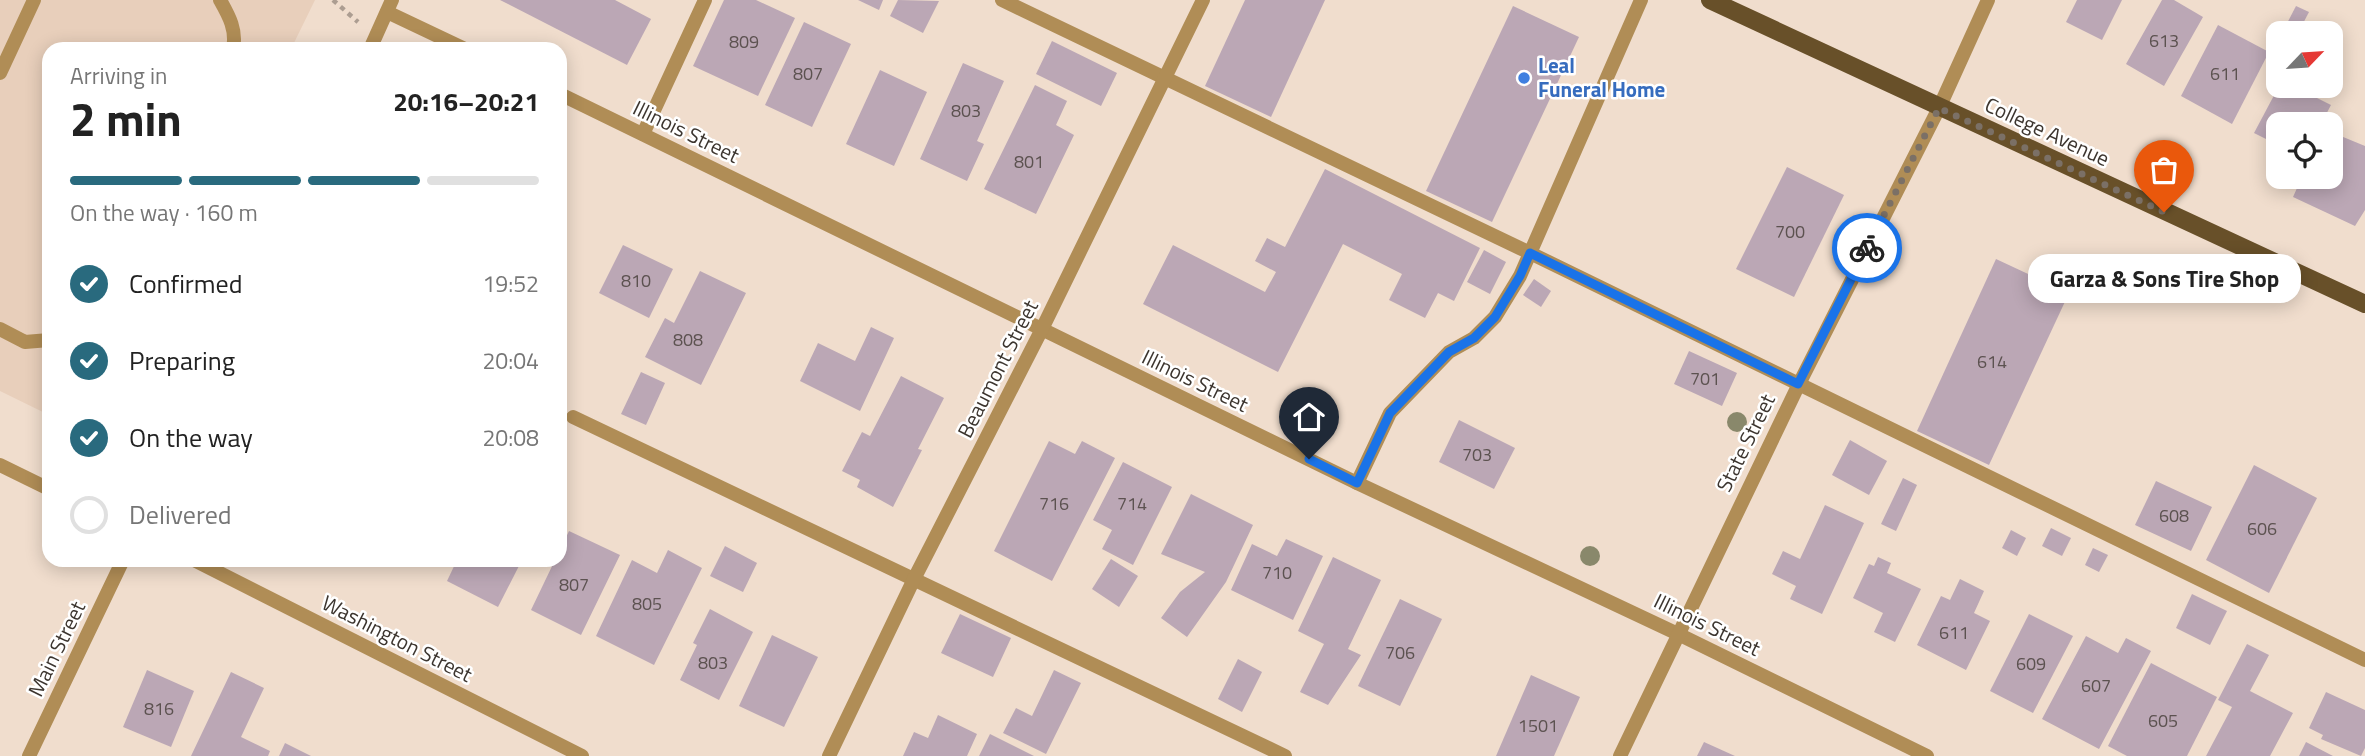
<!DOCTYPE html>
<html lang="en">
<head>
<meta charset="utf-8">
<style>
	body { margin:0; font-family:"Titillium Web",sans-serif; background:#f6f6f6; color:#222; height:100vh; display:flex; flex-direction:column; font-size:26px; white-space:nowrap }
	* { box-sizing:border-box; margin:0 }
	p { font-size:23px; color:#767676 }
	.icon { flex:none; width:38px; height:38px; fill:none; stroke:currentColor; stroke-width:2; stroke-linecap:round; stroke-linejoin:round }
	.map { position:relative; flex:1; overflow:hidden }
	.drawer { position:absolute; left:42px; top:42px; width:525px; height:525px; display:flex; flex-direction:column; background:#fff; border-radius:21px; box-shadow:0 4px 18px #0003 }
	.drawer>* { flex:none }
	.needle { width:46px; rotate:65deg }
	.fabs { position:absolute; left:2266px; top:21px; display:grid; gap:14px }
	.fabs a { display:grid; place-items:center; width:77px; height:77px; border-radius:14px; background:#fff; box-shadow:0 4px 18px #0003; font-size:35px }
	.pin { position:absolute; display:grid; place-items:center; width:60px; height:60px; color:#fff; margin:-72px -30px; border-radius:50% 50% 50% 0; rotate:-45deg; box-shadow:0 0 7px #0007 }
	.pin .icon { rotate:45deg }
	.courier { position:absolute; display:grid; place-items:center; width:70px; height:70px; margin:-35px; border:5px solid #1a73e8; border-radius:50%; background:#fff; color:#222; box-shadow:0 2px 9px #0007 }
	.bubble { position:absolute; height:49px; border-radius:21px; background:#fff; box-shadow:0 4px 18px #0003; font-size:23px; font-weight:700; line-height:49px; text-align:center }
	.summary em { font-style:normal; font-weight:700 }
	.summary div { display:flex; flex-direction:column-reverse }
	.summary { display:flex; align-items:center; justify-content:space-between; height:119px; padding:0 28px }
	h1 { font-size:46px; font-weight:700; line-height:52px }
	.bar { display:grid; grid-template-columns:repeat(4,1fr); gap:10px 7px; align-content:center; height:84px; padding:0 28px }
	.bar i { height:9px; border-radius:5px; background:#e0e0e0 }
	.bar .on { background:#296a7e }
	.bar p { grid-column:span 4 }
	ol { padding:0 28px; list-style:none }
	li { display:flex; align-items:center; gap:21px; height:77px }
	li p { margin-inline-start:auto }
	li .icon { padding:7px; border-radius:50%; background:#296a7e; color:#fff; stroke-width:4 }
	li:last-child { color:#767676 }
	li i { width:38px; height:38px; border:4px solid #e0e0e0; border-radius:50% }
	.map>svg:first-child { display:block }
</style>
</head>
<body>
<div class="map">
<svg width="2365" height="756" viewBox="0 0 2365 756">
	<rect width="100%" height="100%" fill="#f0ddcd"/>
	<path fill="#e8cfbb" d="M0,0h315l-24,49h-242v366l-49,-24z"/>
	<g fill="#bba7b5">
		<path d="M500,0h115l36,19 -24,46z"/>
		<path d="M724,0h32l39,18 -37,78 -65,-30z"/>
		<path d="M858,0h25l-4,10z"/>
		<path d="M898,0l41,1 -16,32 -33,-17z"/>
		<path d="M1245,0h80l-54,117 -66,-31z"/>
		<path d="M2077,0h45l-20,40 -36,-18z"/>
		<path d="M2162,0h12l29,17 -39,69 -38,-22z"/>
		<path d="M1513,6l66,31 -87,185 -66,-31z"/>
		<path d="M2296,6l13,6 -11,21h-16z"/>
		<path d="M804,22l47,22 -39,83 -47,-22z"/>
		<path d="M2218,25l51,27 -37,72 -51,-28z"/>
		<path d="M1052,41l65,32 -16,33 -65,-32z"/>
		<path d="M963,63l41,18 -27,60 7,3 -17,37 -47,-22z"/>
		<path d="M880,70l47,22 -33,74 -48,-22z"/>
		<path d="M1035,85l32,16 -11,24 18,10 -38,79 -52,-25z"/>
		<path d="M2279,86h14l38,19 -10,19h-43v21l-24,-12z"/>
		<path d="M2331,132l34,14v64l-10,16 -62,-29 9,-20h29z"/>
		<path d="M1787,167l57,28 -50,102 -58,-28z"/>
		<path d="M1325,169l155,79 -26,53 -16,-8 -13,25 -36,-18 13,-26 -59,-30 -65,128 -135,-68 30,-59 92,47 11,-20 -21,-11 12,-23 18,9z"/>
		<path d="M623,245l50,24 -24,49 -50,-25z"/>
		<path d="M1484,250l22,12 -16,32 -23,-12z"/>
		<path d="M1996,259l73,34 -80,172 -72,-34z"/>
		<path d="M700,271l46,22 -45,92 -56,-28 20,-39 9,5z"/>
		<path d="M1534,279l17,12 -10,16 -18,-12z"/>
		<path d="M871,327l23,11 -34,73 -60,-30 18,-38 37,18z"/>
		<path d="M1689,351l48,22 -15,33 -48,-22z"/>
		<path d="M641,372l24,11 -19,42 -25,-11z"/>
		<path d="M901,376l43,22 -26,51 4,1 -29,57 -36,-20 3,-7 -18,-9 20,-39 8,4z"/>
		<path d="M1459,420l56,28 -21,41 -55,-27z"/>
		<path d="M1850,440l37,21 -18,34 -37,-20z"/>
		<path d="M1049,441l26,13 7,-13 33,17 -63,123 -58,-30z"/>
		<path d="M1123,462l49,25 -39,78 -31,-16 10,-19 -19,-10z"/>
		<path d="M2254,465l63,33 -48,95 -63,-33z"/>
		<path d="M1903,478l14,7 -21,46 -15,-7z"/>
		<path d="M2156,481l56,26 -21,44 -56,-26z"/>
		<path d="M1191,494l62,31 -27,57 -39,55 -26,-19 19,-26 25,-20 -44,-18z"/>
		<path d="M1825,505l39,18 -42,91 -32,-15 6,-13 -24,-12 11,-23 17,8z"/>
		<path d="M2051,528l20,10 -9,18 -20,-10z"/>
		<path d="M2011,530l15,8 -9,18 -15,-8z"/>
		<path d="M569,531l51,24 -39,80 -50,-25 24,-50h5v-10z"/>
		<path d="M1286,539l37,17 -30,64 -62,-30 21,-46 25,12z"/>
		<path d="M725,546l32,17 -14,29 -33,-16z"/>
		<path d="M2093,548l15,7 -9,17 -14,-7z"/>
		<path d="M668,550l34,18 -48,97 -58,-29 36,-76 25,13z"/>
		<path d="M1333,557l48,23 -33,69 13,6 -33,50 -28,-13 24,-48 -26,-13z"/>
		<path d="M1878,557l13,6 -4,10 34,16 -26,53 -21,-10 9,-19 -30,-15 16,-34 5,2z"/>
		<path d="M1111,559l27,17 -19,31 -27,-18z"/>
		<path d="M457,560h65l-24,47 -51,-26z"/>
		<path d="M1960,579l24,12 -10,22 16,8 -24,49 -49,-25 24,-49 9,4z"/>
		<path d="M2192,594l35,17 -17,34 -34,-17z"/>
		<path d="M1400,599l42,20 -42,87 -42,-20z"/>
		<path d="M710,609l43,23 -34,68 -39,-20 17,-35 -4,-2z"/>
		<path d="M960,614l51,24 -18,39 -52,-24z"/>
		<path d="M2029,614l44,22 -40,77 -43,-22z"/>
		<path d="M772,635l46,22 -34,70 -45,-21z"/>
		<path d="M2086,636l32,17 8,-15 25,13 -52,98 -57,-30z"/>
		<path d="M2247,644l22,11 -19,36 43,22 -23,43h-64l26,-49 -14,-7z"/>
		<path d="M1238,659l24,13 -20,40 -24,-13z"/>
		<path d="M2151,663l66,34 -30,59h-60l-19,-10z"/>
		<path d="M147,670l47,21 -23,56 -48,-20z"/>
		<path d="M1054,670l27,13 -35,71 -43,-21 13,-25 16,8z"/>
		<path d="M231,672l33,16 -23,49 29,14 -2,5h-77z"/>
		<path d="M1531,675l49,22 -26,59h-58z"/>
		<path d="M2326,692l39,18v38l-4,8 -40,-17 2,-4 -14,-7z"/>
		<path d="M938,715l39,19 -10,22h-64l11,-24 14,6z"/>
		<path d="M990,734l44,22h-55z"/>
		<path d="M1704,742l31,14h-38z"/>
		<path d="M2306,742l27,14h-34z"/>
		<path d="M285,743l26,13h-32z"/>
	</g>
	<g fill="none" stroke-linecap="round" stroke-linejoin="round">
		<path stroke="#ac9d91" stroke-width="4.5" stroke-dasharray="5 5" stroke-linecap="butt" d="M333,0l25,22"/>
		<g stroke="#b08d56" stroke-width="14">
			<path d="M220,0c9,16 17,30 13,49"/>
			<path d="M1002,0l528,253 835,407"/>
			<path d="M0,73l34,-73"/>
			<path d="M643,134l62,-134"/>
			<path d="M0,329l25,13 24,-2"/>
			<path d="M573,417l712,339"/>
			<path d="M1357,483l33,-70 59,-61 25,-14 21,-21 25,-41 121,-276"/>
		</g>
		<g stroke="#b08d56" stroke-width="14">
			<path d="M387,12l78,37"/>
			<path d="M560,94l797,389 321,151 249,122"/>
			<path d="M0,465l49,24"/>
			<path d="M194,560l388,196"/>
			<path d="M829,756l85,-177 128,-250 161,-329"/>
			<path d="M1620,756l179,-372 140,-276 49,-108"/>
		</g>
		<g stroke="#b08d56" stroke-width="14">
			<path d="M370,49l22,-49"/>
			<path d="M29,756l94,-196"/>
		</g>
		<path stroke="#685029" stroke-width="18" d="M1710,0l655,304"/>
	</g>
	<g fill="#89886b">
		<circle cx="1737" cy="422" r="10"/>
		<circle cx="1590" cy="556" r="10"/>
	</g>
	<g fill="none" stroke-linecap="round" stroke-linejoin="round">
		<path stroke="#7b7066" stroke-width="7" stroke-dasharray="0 12.6" d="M1867,248l72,-140 225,104"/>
		<path stroke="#1a73e8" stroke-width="9" d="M1309,459l48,24 33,-70 59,-61 25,-14 21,-21 25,-41 10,-23 268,131 69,-136"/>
	</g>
	<circle fill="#3f7fe0" stroke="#fff" stroke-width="2.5" cx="1524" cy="78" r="7"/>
	<g text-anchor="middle" stroke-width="5" stroke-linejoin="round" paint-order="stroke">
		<g font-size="18" fill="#5c5250">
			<text x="2164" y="47">613</text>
			<text x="744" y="48">809</text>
			<text x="808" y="80">807</text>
			<text x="2225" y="80">611</text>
			<text x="966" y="117">803</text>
			<text x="1029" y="168">801</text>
			<text x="1790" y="238">700</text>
			<text x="636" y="287">810</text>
			<text x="688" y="346">808</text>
			<text x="1992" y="368">614</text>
			<text x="1705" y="385">701</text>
			<text x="1477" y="461">703</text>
			<text x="1054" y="510">716</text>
			<text x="1132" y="510">714</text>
			<text x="2174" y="522">608</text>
			<text x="2262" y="535">606</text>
			<text x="1277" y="579">710</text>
			<text x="574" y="591">807</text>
			<text x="647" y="610">805</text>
			<text x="1954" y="639">611</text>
			<text x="1400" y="659">706</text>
			<text x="713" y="669">803</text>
			<text x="2031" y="670">609</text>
			<text x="2096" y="692">607</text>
			<text x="159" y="715">816</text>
			<text x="2163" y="727">605</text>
			<text x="1538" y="732">1501</text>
		</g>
		<g font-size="21" font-weight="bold" fill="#366cbe" stroke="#fff" text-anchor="start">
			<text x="1538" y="73">Leal<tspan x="1538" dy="24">Funeral Home</tspan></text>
		</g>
		<g font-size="21" fill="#3c352f" stroke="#fff">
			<text transform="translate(686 132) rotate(26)" y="7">Illinois Street</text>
			<text transform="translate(2047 132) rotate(25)" y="7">College Avenue</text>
			<text transform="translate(998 369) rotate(-63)" y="7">Beaumont Street</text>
			<text transform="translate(1195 381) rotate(26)" y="7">Illinois Street</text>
			<text transform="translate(1746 443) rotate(-64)" y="7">State Street</text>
			<text transform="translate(1707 625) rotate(26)" y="7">Illinois Street</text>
			<text transform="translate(397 639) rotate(27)" y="7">Washington Street</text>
			<text transform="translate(57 649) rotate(-64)" y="7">Main Street</text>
		</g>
	</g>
</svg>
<div class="fabs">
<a><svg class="needle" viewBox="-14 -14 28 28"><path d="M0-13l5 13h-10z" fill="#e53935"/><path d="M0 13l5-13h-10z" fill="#767676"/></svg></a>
<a><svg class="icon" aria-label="locate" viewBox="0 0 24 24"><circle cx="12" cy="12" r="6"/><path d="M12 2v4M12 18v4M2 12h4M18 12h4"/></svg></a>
</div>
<div class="pin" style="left:2164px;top:212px;background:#ea580c"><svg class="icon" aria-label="bag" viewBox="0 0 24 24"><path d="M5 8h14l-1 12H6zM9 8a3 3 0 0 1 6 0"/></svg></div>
<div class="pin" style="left:1309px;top:459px;background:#1f2937"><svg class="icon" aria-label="home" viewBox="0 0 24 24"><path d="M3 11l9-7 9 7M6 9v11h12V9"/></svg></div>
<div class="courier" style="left:1867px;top:248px"><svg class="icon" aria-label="bike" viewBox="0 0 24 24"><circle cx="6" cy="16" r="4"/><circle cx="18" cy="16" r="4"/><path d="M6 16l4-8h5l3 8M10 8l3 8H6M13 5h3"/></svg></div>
<div class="bubble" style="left:2028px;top:254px;width:273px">Garza &amp; Sons Tire Shop</div>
<section class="drawer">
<div class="summary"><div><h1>2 min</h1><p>Arriving in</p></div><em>20:16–20:21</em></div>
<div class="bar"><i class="on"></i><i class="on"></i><i class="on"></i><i></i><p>On the way · 160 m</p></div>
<ol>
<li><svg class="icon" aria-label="check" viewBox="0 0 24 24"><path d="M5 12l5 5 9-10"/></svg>Confirmed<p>19:52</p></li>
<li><svg class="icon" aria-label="check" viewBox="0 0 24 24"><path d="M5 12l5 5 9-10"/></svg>Preparing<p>20:04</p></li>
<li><svg class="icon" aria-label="check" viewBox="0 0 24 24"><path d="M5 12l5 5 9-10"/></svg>On the way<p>20:08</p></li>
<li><i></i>Delivered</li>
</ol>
</section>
</div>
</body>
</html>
